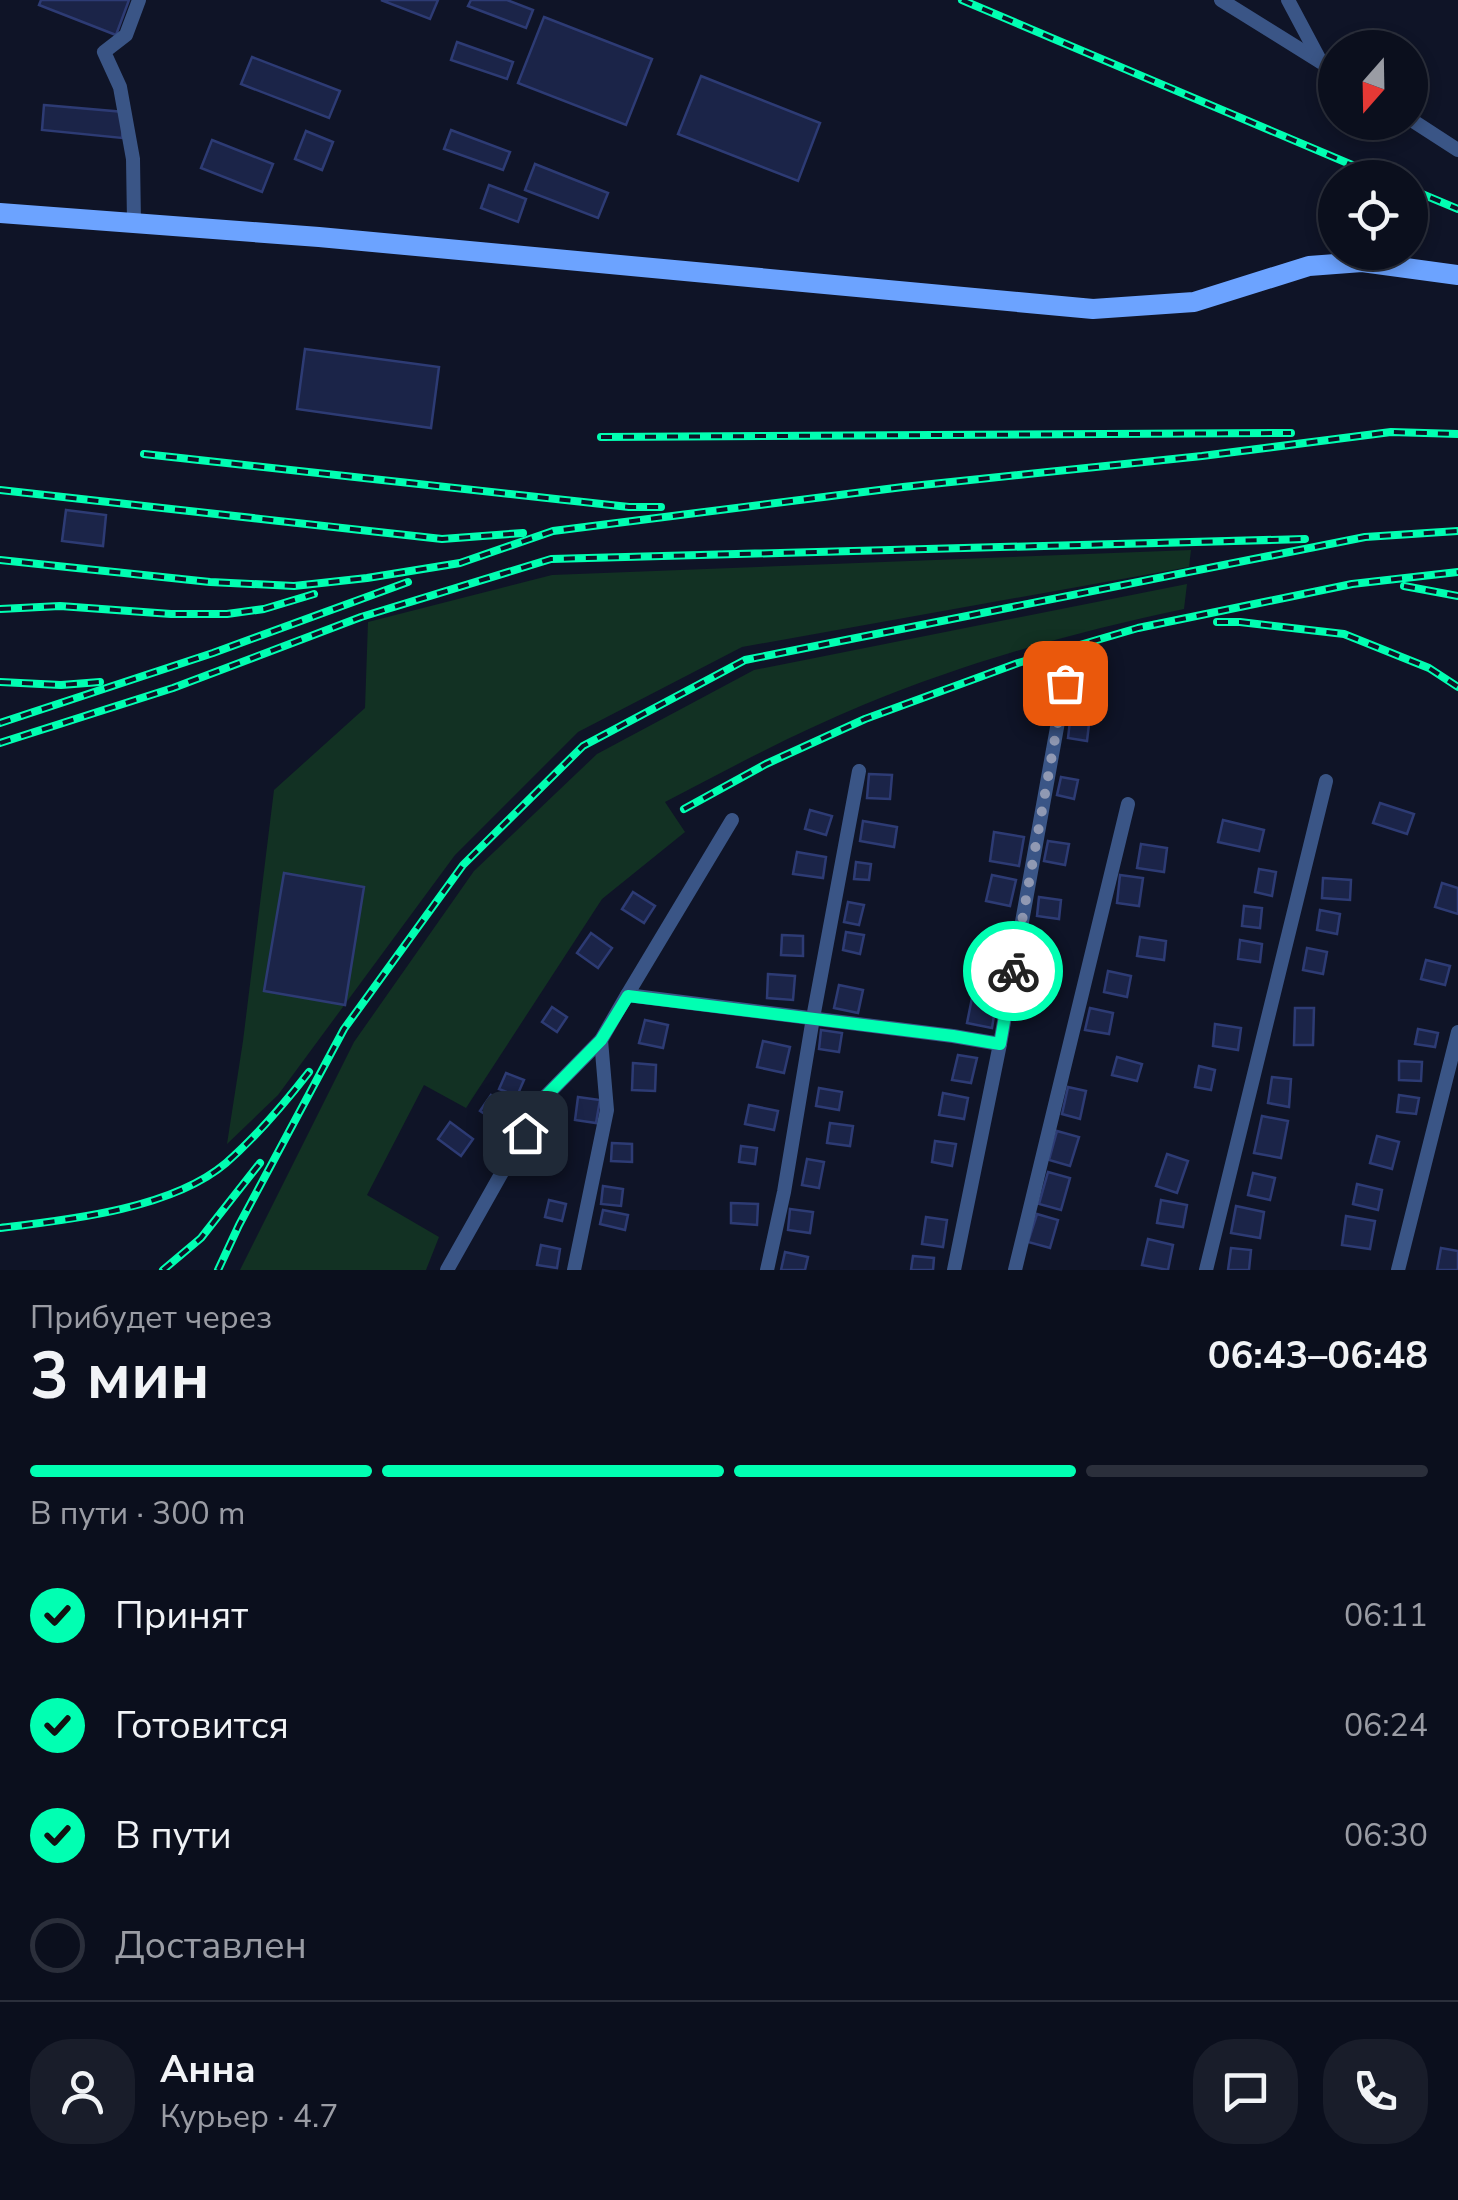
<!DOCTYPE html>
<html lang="ru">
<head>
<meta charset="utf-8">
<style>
	body { margin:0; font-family:"Nunito Sans",sans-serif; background:#191d2a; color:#f1f3f6; height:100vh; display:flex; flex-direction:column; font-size:38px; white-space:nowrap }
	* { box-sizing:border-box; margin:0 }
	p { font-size:32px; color:#9a9ca4 }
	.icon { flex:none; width:55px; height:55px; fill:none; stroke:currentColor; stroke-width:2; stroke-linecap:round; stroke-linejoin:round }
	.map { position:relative; height:1270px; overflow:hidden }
	.drawer { display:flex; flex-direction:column; background:#0b0f1d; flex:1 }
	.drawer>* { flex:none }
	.needle { width:65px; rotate:200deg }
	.tools { position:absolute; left:1318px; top:30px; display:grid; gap:20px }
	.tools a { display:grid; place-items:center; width:110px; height:110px; border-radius:50%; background:#0b0f1d; box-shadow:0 5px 15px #0003,0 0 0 2px #2b2f3b; font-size:50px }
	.pin { position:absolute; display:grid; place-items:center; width:85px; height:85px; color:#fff; margin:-42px; border-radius:20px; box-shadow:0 5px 15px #0006 }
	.courier { position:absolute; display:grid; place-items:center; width:100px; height:100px; margin:-50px; border:8px solid #01ffb2; border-radius:50%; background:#fff; color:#222; box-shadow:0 2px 12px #0007 }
	.head em { font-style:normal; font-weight:700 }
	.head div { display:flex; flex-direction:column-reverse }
	.head { display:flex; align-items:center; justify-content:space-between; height:170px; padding:0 30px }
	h1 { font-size:65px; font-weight:700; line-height:75px }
	.bar { display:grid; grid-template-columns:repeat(4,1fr); gap:15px 10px; align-content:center; height:120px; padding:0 30px }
	.bar i { height:12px; border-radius:8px; background:#2b2f3b }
	.bar .current { background:#01ffb2 }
	.bar p { grid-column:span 4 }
	.line { display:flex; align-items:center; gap:25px; padding:0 30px; border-top:2px solid #2b2f3b }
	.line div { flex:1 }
	.round { display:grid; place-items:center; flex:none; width:105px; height:105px; border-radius:40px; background:#191d2a }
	ol { padding:0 30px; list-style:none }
	li { display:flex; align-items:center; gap:30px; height:110px }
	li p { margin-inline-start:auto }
	li .icon { padding:10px; border-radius:50%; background:#01ffb2; color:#111; stroke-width:4 }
	li:last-child { color:#9a9ca4 }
	li i { width:55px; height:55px; border:5px solid #2b2f3b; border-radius:50% }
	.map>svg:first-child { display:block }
</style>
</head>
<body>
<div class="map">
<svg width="1458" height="1270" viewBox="0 0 1458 1270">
	<rect width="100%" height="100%" fill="#0f1427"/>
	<g fill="#123123">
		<path d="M1191,550l-2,17 -447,80 -164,85 -123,123 -177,240 -51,49 16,-103 31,-251 91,-82 3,-86 184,-47z"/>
		<path d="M1187,584l-3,25c-109,23 -217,53 -321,96 -68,28 -133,63 -198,97l20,30 -83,67 -136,209 -42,-23 -57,110 72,42 -13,33h-186l114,-228 120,-171 123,-117 157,-84z"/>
	</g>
	<g fill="#1b2448" stroke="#2d3b74" stroke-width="2.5">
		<path d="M41,0h88l-13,35 -77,-30z"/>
		<path d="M381,0h57l-8,19z"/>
		<path d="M471,0h36l26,10 -7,18 -58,-22z"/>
		<path d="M544,17l108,42 -26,66 -108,-42z"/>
		<path d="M457,42l56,20 -6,17 -56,-19z"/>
		<path d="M252,57l88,34 -11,27 -88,-34z"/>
		<path d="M701,76l119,47 -22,58 -120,-47z"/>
		<path d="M44,105l80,7 -2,26 -80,-8z"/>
		<path d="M451,130l59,22 -7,18 -59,-21z"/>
		<path d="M306,131l27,11 -11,28 -27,-11z"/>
		<path d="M212,140l61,24 -11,28 -61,-24z"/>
		<path d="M535,164l73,29 -10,25 -73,-28z"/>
		<path d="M489,185l37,14 -8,23 -37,-14z"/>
		<path d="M305,349l134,18 -8,61 -134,-19z"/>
		<path d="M66,510l40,5 -3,31 -41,-5z"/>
		<path d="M1080,690l20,3 -2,18 -21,-2z"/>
		<path d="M1070,721l19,3 -2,17 -19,-3z"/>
		<path d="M869,774l23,1 -2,24 -23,-1z"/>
		<path d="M1061,777l17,3 -4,19 -17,-4z"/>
		<path d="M1380,803l34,11 -7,20 -34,-11z"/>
		<path d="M810,810l22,6 -6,19 -21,-6z"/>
		<path d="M1223,820l41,10 -5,21 -41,-9z"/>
		<path d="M863,821l34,6 -3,20 -34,-6z"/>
		<path d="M994,832l30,5 -5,29 -29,-5z"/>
		<path d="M1048,841l21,3 -4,21 -21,-4z"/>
		<path d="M1141,844l26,4 -3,24 -27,-4z"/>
		<path d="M797,852l29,5 -3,21 -30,-4z"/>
		<path d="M856,862l15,2 -2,16 -15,-1z"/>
		<path d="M1259,869l17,3 -4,24 -17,-4z"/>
		<path d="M284,873l80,14 -19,118 -81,-14z"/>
		<path d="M992,875l24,5 -6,26 -24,-5z"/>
		<path d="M1120,875l23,3 -4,28 -22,-3z"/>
		<path d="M1323,878l28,2 -1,20 -28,-2z"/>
		<path d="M1442,883l16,5v26l-23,-7z"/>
		<path d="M633,892l22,14 -11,17 -22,-14z"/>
		<path d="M1039,897l22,3 -2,19 -22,-3z"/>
		<path d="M848,902l16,3 -5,20 -15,-3z"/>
		<path d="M1244,906l18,2 -2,20 -18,-2z"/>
		<path d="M1320,910l20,4 -3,20 -20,-4z"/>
		<path d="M846,932l18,3 -4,19 -17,-4z"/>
		<path d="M591,933l21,15 -14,20 -21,-15z"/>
		<path d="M782,935l21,1v20l-22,-1z"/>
		<path d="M1140,937l26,4 -2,19 -27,-4z"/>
		<path d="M1240,940l22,4 -2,18 -22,-3z"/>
		<path d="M1307,948l20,4 -4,22 -20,-4z"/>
		<path d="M975,959l23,5 -5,27 -23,-5z"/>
		<path d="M1426,960l24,6 -5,19 -24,-6z"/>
		<path d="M1108,971l23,5 -4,21 -23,-5z"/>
		<path d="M768,974l27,2 -2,24 -26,-2z"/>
		<path d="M1024,980l22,5 -6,26 -22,-5z"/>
		<path d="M839,985l24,5 -5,23 -24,-5z"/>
		<path d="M972,998l24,5 -4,25 -25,-5z"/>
		<path d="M552,1007l15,10 -10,15 -15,-10z"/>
		<path d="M1090,1008l23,5 -4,21 -24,-4z"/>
		<path d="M1295,1008h19l-1,37h-19z"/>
		<path d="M645,1020l23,5 -5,23 -24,-5z"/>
		<path d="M1215,1024l26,4 -3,22 -25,-4z"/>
		<path d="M1418,1029l20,4 -3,14 -20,-3z"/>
		<path d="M821,1030l21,3 -3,19 -20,-3z"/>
		<path d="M763,1041l27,6 -6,26 -27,-6z"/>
		<path d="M958,1055l19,3 -6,25 -19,-3z"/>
		<path d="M1117,1057l25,7 -5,17 -25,-6z"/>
		<path d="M1399,1061l23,1 -1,19 -22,-1z"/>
		<path d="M633,1063l23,2 -1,26 -23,-1z"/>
		<path d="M1199,1066l16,4 -4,20 -16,-3z"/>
		<path d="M506,1073l18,7 -7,16 -18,-7z"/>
		<path d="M1272,1077l19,2 -2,28 -21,-4z"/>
		<path d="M1068,1087l18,4 -6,28 -18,-5z"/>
		<path d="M819,1088l23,4 -3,18 -23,-4z"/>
		<path d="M943,1093l25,5 -4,21 -25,-4z"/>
		<path d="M491,1095l17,12 -11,15 -17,-11z"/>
		<path d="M1399,1095l20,3 -3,16 -19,-2z"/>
		<path d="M578,1097l22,3 -4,23 -21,-3z"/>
		<path d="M749,1105l29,6 -4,19 -29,-6z"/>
		<path d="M1262,1116l26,5 -7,37 -27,-5z"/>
		<path d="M450,1122l23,17 -12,17 -23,-17z"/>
		<path d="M830,1123l23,3 -3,20 -23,-3z"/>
		<path d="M1057,1131l22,6 -9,29 -21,-6z"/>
		<path d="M1377,1136l22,6 -7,27 -22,-6z"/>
		<path d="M935,1141l21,3 -4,22 -20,-4z"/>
		<path d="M612,1143l20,1v18l-21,-1z"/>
		<path d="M741,1146l16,2 -2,16 -16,-2z"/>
		<path d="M1167,1154l21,7 -11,32 -21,-7z"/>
		<path d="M807,1159l17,3 -5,26 -17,-3z"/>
		<path d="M1048,1172l22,6 -9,32 -22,-6z"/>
		<path d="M1253,1173l22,5 -5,22 -22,-5z"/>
		<path d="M1357,1184l25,6 -4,20 -25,-6z"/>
		<path d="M603,1186l20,3 -2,17 -20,-2z"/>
		<path d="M549,1200l17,4 -4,17 -17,-4z"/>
		<path d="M1161,1200l26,5 -4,22 -26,-4z"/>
		<path d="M731,1203l27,1 -1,21 -26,-2z"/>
		<path d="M1236,1206l28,6 -4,26 -29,-5z"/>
		<path d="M790,1209l23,3 -3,21 -22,-3z"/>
		<path d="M603,1210l25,5 -3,15 -25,-6z"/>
		<path d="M1037,1214l21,6 -8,28 -22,-6z"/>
		<path d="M1346,1216l29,5 -5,28 -28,-4z"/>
		<path d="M926,1217l21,3 -4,27 -21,-3z"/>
		<path d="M1148,1239l25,6 -5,25 -26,-5z"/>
		<path d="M541,1245l19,4 -3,19 -20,-3z"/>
		<path d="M1231,1248l20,2 -2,20h-21z"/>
		<path d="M1441,1248l17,3v19h-21z"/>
		<path d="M785,1252l23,5 -3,13h-24z"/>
		<path d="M913,1256l21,2 -1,12h-22z"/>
	</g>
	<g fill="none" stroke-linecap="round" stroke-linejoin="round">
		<g stroke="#3a5586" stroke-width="14">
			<path d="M1221,0l114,71"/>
			<path d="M1288,0l33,62"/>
			<path d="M1410,119l48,31"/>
			<path d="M134,222l-1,-63 -13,-72 -16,-35 22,-17 13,-35"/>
			<path d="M627,995l105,-175"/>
			<path d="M447,1270l97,-172 57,-58 26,-45 326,41 47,8"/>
			<path d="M574,1270l33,-160 -6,-70"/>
			<path d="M767,1270l17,-78 29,-174 46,-247"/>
			<path d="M954,1270l46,-226 65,-361"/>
			<path d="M1015,1270l113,-466"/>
			<path d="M1206,1270l120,-489"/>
			<path d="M1398,1270l60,-238"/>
		</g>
		<path stroke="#6ca3ff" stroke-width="20" d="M0,213l319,24 774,72 101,-7 115,-36 53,-4 96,13"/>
		<g stroke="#01ffb2" stroke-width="8">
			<g id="rail">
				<path d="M962,0l421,178"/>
				<path d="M1410,189l48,20"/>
				<path d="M601,437l690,-4"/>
				<path d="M144,454l485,53h32"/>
				<path d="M0,490l442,49 81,-6"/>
				<path d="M0,560l210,22 84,4 73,-8 93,-15 93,-32 350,-44 299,-31 189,-24 67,2"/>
				<path d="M1404,586l54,10"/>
				<path d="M0,609l60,-3 111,8h56l37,-5 50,-15"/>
				<path d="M1217,622h23l104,12 85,34 29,19"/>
				<path d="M0,682l61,3 39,-3"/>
				<path d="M0,723l213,-70 195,-71"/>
				<path d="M0,743l173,-55 188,-71 190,-58 754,-20"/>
				<path d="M684,809l82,-45 99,-45 153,-56 120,-35 214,-44 106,-12"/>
				<path d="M0,1228c68,-8 172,-19 226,-65 31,-27 58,-59 83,-91"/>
				<path d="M163,1270l38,-32 59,-75"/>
				<path d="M218,1270l21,-45 105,-196 119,-164 120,-119 162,-86 620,-123 93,-6"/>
			</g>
		</g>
		<use href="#rail" stroke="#0f1427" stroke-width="4" stroke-dasharray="11" stroke-linecap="butt"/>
	</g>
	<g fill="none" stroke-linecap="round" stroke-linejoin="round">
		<path stroke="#9099b3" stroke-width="10" stroke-dasharray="0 18" d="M1013,971l52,-288"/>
		<path stroke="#01ffb2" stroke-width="12" d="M525,1133l19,-35 57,-58 27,-44 325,40 47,8 13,-73"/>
	</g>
</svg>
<div class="tools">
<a><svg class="needle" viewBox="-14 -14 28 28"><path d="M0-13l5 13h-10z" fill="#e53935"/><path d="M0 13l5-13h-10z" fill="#9a9ca4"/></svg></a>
<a><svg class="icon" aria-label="locate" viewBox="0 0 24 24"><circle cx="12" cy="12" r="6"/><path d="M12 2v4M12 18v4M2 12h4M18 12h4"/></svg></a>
</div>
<div class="pin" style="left:1065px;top:683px;background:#ea580c"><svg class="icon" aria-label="bag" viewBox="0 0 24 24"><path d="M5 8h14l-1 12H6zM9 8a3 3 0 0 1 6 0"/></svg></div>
<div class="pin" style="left:525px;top:1133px;background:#1f2937"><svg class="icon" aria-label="home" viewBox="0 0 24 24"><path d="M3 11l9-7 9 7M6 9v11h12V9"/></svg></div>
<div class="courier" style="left:1013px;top:971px"><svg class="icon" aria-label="bike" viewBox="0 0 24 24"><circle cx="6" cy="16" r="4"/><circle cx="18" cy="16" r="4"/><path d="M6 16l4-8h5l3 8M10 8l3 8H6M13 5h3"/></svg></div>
</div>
<section class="drawer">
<div class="head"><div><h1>3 мин</h1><p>Прибудет через</p></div><em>06:43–06:48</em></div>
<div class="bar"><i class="current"></i><i class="current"></i><i class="current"></i><i></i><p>В пути · 300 m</p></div>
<ol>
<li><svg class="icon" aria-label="check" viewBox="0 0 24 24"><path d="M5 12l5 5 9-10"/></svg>Принят<p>06:11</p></li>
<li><svg class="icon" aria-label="check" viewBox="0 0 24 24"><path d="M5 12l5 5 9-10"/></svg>Готовится<p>06:24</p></li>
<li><svg class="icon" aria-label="check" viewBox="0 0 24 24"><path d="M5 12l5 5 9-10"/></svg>В пути<p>06:30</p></li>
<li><i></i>Доставлен</li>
</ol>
<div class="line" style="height:180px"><a class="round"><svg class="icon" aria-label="person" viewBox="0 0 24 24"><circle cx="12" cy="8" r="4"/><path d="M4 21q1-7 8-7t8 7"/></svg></a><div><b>Анна</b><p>Курьер · 4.7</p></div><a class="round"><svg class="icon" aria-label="chat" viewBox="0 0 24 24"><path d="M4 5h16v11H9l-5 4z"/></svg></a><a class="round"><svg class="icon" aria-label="phone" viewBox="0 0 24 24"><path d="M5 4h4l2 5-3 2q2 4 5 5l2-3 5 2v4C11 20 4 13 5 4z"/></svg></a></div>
</section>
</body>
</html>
